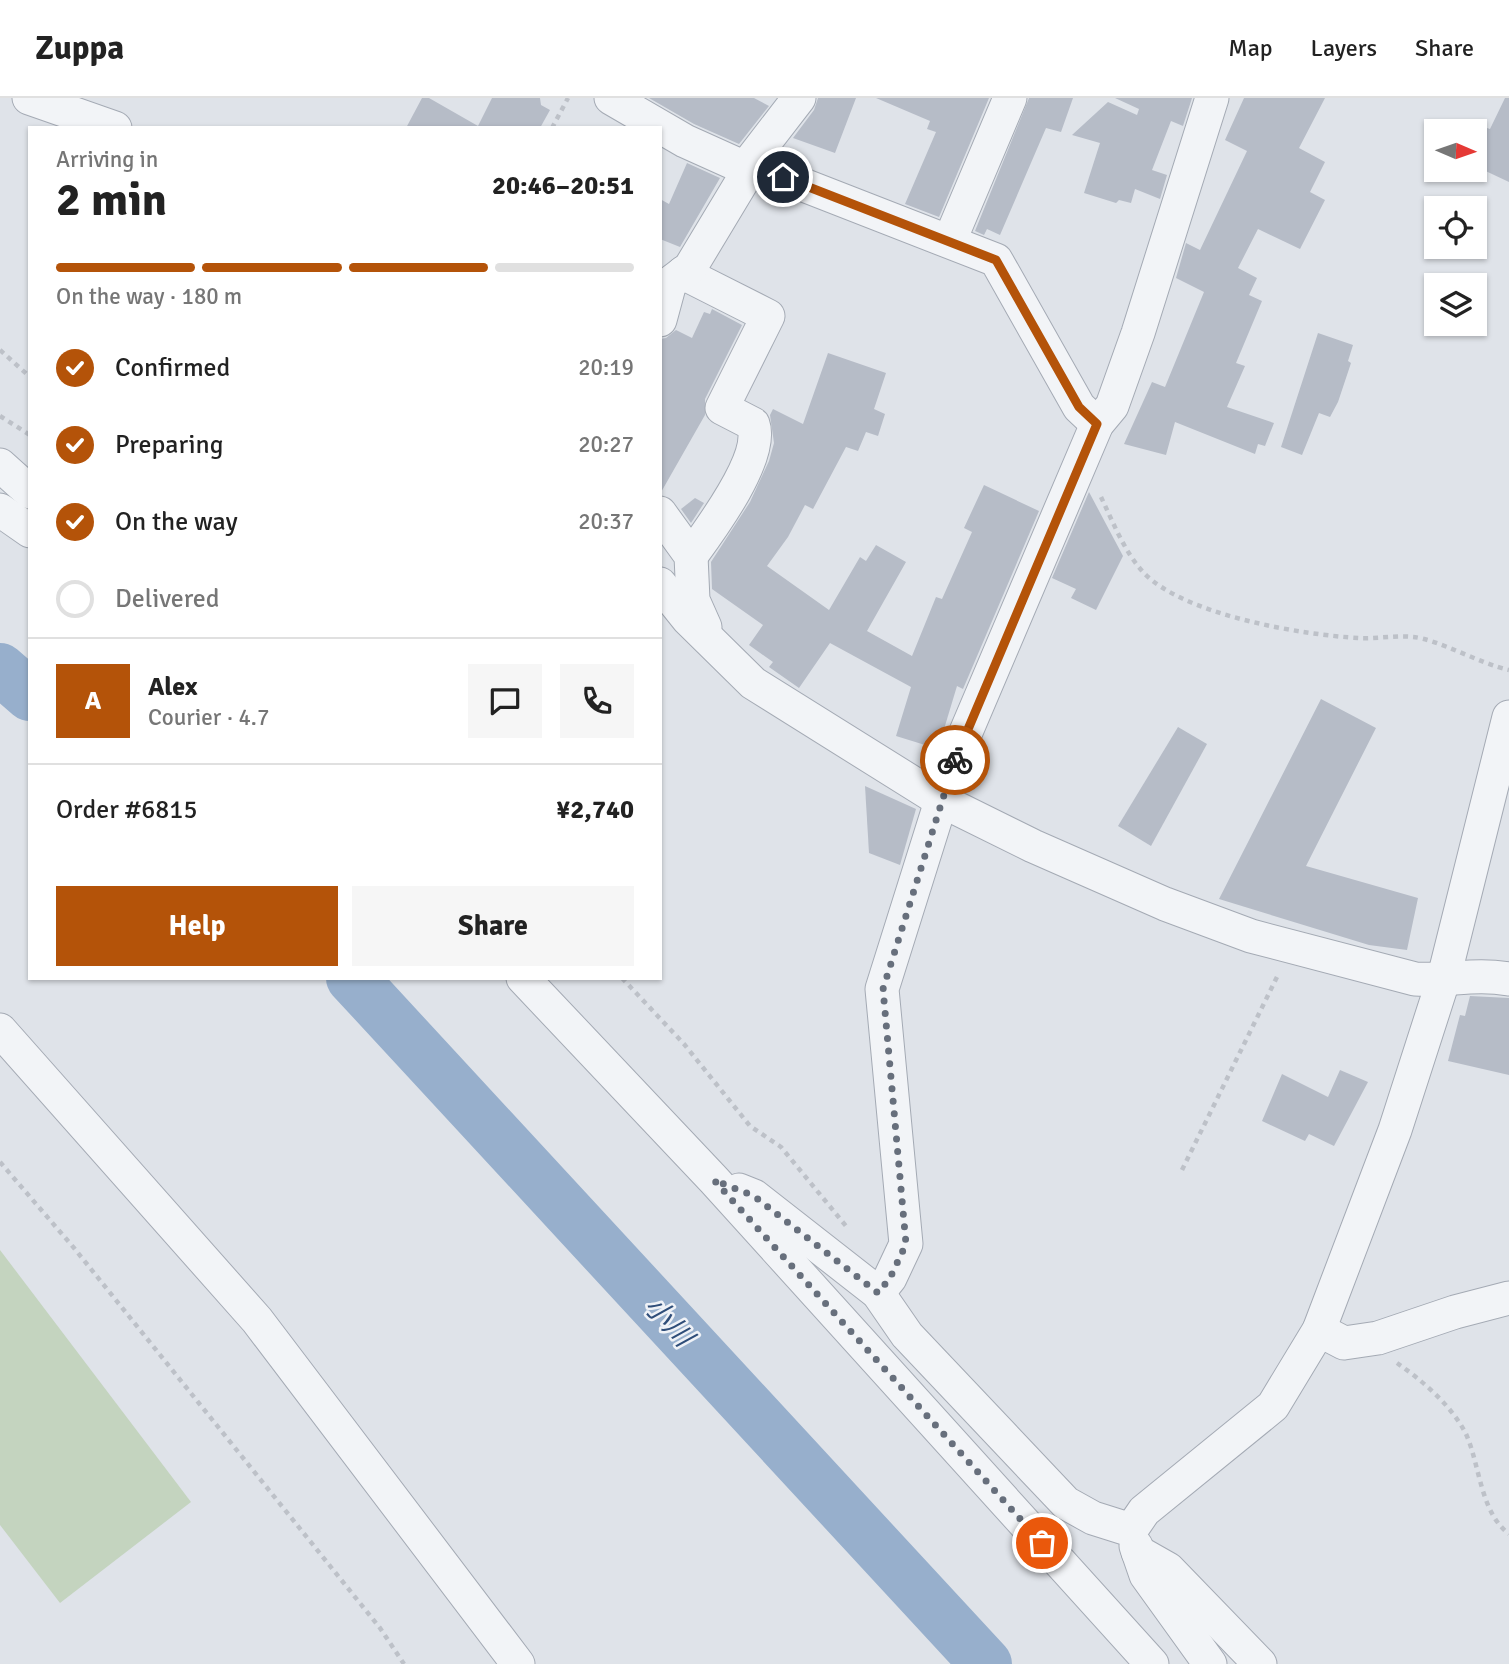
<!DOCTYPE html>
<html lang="en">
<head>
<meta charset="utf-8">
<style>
	body { margin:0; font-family:Signika,"Noto Sans JP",sans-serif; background:#f6f6f6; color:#222; height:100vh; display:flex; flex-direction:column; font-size:26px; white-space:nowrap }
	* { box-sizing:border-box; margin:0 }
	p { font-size:23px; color:#767676 }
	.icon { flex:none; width:38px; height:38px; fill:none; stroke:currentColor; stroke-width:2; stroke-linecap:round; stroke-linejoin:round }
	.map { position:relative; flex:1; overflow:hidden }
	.drawer { position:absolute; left:28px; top:28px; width:634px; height:854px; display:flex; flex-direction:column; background:#fff; border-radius:0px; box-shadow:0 2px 5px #0004 }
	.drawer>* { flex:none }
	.needle { width:46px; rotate:92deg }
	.tools { position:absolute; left:1424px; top:21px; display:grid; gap:14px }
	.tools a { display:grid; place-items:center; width:63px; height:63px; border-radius:0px; background:#fff; box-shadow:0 2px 5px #0004; font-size:35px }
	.pin { position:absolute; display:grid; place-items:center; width:60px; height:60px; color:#fff; margin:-30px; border:4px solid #fff; border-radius:50%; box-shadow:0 2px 7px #0007 }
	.courier { position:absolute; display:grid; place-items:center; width:70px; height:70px; margin:-35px; border:5px solid #b45309; border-radius:50%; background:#fff; color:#222; box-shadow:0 2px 9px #0007 }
	.summary em { font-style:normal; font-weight:700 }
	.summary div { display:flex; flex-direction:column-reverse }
	.summary { display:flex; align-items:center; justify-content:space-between; height:119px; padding:0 28px }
	h1 { font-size:46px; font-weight:700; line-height:52px }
	.bar { display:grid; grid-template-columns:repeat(4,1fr); gap:10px 7px; align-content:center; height:84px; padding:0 28px }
	.bar i { height:9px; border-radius:5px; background:#e0e0e0 }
	.bar .on { background:#b45309 }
	.bar p { grid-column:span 4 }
	.line { display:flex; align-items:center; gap:18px; padding:0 28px; border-top:2px solid #e0e0e0 }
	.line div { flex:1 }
	.round { display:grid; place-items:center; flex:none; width:74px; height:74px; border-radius:0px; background:#f6f6f6 }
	ol { padding:0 28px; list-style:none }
	li { display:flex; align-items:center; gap:21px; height:77px }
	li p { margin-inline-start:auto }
	li .icon { padding:7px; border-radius:50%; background:#b45309; color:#fff; stroke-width:4 }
	li:last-child { color:#767676 }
	li i { width:38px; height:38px; border:4px solid #e0e0e0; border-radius:50% }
	.cta { display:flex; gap:14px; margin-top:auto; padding:14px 28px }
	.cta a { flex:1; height:80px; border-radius:0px; background:#b45309; color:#fff; font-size:28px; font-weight:700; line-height:80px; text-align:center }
	.cta a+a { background:#f6f6f6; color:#222 }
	header { display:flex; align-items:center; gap:42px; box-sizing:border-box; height:98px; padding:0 35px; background:#fff; border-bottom:2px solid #e0e0e0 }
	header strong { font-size:33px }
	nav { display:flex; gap:38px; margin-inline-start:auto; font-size:24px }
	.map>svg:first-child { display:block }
</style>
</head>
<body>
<header>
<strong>Zuppa</strong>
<nav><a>Map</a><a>Layers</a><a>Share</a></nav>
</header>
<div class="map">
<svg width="1509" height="1566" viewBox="0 0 1509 1566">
	<rect width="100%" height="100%" fill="#dfe3e9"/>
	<path fill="#c4d4bf" d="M0,1152l191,252 -131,101 -60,-78z"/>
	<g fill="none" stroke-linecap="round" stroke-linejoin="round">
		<g stroke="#97afcc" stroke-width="52">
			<path d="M0,571l30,26"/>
			<path d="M352,880l634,686"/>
		</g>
	</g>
	<g fill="#b6bcc7">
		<path d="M422,0h7l49,28 14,-28h48l1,7 9,5 -10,18h-134z"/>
		<path d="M649,0h105l15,8 -30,38 -45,-20z"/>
		<path d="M818,0h38l-21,55 -42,-15 21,-28z"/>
		<path d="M876,0h113l-50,119 -34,-13 31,-72 -9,-3 3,-8z"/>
		<path d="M1029,0h44l-12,34 -15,-4 -46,107 -13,-6 -3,6 -9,-4z"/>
		<path d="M1115,0h77l-9,28 -12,-5 -19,49 15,5 -7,24 -25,-10 -4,14 -12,-3 -3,3 -32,-10 16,-50 -28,-8 36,-33 29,13 2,-6z"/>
		<path d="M1244,0h81l-26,50 26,14 -15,30 15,8 -25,49 -42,-20 -20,39 19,10 -8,17 13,6 -26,62 9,3 -18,41 47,16 -9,23 -7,-2 -3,10 -80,-32 -9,33 -42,-11 28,-62 13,5 39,-95 -28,-14 10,-35 14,7 47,-99 -22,-11z"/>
		<path d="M1505,0h4v84l-34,-16v-42l15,5z"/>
		<path d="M687,65l33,15 -40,69 -20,-8v-40l9,5z"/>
		<path d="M712,211l30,16 -37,74v16l-45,79v-155l6,-1 10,-8 16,8 12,-26 6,2z"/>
		<path d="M1318,235l35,12 -5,16 3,2 -13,39 -8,15 -11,-4 -17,42 -21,-8z"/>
		<path d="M828,255l58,20 -12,36 11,5 -7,22 -12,-4 -8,19 -12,-4 -33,62 -8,-4 -17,32 -21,29 62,44 31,-53 6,4 10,-16 30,17 -39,69 45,25 24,-59 6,2 30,-67 -8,-4 20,-43 55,26 -76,178 -6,-3 -19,63 -42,-13 15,-49 -81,-44 -31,45 -30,-21 4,-5 -24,-17 14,-20 -51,-36 -1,-27 39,-60 19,-41 5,-18 -4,-28 3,-6 30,15z"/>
		<path d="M1089,394l34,64 -27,54 -25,-12 5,-9 -24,-11z"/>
		<path d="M695,400l9,5 -13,20 -10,-14z"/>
		<path d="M1321,601l55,29 -70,138 112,32 -11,52 -38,-5 -150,-46z"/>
		<path d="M1178,629l29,17 -56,102 -33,-20z"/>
		<path d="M865,688l51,23 -16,56 -31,-12z"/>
		<path d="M1470,898l39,2v77l-61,-14 12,-46 5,1z"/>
		<path d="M1340,972l28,12 -34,64 -25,-12 -4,7 -43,-20 20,-47 46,23z"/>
	</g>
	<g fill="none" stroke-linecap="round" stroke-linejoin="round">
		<g stroke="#a4aab4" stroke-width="35">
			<g id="minor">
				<path d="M29,0l86,30"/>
				<path d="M611,0l74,43 60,27 38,9 213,83 83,147 18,17"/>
				<path d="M950,142l60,-142"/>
				<path d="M683,175l85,43 -46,92 31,16c12,32 -43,106 -62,132"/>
				<path d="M660,222l10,-37 20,-15 53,-88 2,-12 54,-70"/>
				<path d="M0,367l30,27"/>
				<path d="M0,412l30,21"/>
				<path d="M660,415l31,43 2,44 12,27"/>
				<path d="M660,486l28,35 65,64 187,117 93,46 132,58 86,32 164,43c34,2 60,-6 94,0"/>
				<path d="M523,880l191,202 438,484"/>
				<path d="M0,932l257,290 261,344"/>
				<path d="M739,1092l15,6 124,97 29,42 159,168 27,15 38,12"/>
				<path d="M878,1195l12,-15 16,-34 -24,-255 72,-229 143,-336 15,-18 26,-73 74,-235"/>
				<path d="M1319,1232l25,13 34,-5 77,-26 54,-14"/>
				<path d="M1131,1432l13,-19 129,-105 46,-76 76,-200 48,-149 66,-264"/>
				<path d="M1136,1448l10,29 64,89"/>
				<path d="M1138,1454l30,17 92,95"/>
			</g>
		</g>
		<g stroke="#bdc1c8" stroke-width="4.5" stroke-dasharray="5 5" stroke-linecap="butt">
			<path d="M552,30l16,-30"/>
			<path d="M0,252l30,27"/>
			<path d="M0,318l30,19"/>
			<path d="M1101,399c12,25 23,54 42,75 40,43 159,63 216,66 18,1 36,-3 54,-1 24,2 68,27 96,33"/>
			<path d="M622,880l62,66 66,82 31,21 65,79"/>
			<path d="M0,1064l74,86 306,380 24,36"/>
			<path d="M1182,1072l96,-195"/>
			<path d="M1397,1265c26,18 55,43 69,71 14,31 14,78 43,100"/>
		</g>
		<use href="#minor" stroke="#f2f4f7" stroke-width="33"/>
	</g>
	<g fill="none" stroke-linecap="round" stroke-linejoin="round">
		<path stroke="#676f7c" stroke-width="7" stroke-dasharray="0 12.6" d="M955,662l-72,229 23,255 -16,34 -12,15 -124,-97 -40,-16 328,363"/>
		<path stroke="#b45309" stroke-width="9" d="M783,79l213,83 83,147 18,17 -142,336"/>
	</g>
	<g text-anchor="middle" stroke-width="5" stroke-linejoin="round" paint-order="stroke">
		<g font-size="28" font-style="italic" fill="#2e4d79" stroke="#eff2f7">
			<text transform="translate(669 1223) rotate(47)" y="10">小川</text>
		</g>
	</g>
</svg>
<div class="tools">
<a><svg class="needle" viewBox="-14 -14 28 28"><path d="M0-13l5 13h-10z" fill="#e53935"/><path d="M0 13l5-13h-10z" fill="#767676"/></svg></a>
<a><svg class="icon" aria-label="locate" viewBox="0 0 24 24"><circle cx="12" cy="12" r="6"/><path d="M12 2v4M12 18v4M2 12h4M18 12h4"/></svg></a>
<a><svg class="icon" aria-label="layers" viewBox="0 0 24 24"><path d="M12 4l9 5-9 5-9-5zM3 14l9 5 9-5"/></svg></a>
</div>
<div class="pin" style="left:1042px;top:1445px;background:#ea580c"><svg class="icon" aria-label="bag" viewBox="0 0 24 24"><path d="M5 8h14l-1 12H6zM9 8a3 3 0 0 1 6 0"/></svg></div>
<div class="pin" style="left:783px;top:79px;background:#1f2937"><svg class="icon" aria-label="home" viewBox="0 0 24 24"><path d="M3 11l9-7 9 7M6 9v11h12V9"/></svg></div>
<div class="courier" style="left:955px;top:662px"><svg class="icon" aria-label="bike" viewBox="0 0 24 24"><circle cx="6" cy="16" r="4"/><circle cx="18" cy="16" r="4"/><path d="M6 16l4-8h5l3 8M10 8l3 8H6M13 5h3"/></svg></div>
<section class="drawer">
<div class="summary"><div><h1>2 min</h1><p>Arriving in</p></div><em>20:46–20:51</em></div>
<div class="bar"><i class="on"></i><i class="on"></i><i class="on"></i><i></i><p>On the way · 180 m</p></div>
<ol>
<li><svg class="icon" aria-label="check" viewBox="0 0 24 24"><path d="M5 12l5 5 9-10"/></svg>Confirmed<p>20:19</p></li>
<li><svg class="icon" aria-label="check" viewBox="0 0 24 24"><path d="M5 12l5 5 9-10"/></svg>Preparing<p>20:27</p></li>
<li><svg class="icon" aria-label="check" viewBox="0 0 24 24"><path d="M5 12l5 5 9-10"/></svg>On the way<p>20:37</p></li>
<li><i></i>Delivered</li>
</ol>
<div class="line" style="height:126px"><b class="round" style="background:#b45309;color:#fff">A</b><div><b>Alex</b><p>Courier · 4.7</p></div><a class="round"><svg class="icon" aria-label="chat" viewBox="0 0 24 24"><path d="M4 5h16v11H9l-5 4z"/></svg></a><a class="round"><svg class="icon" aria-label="phone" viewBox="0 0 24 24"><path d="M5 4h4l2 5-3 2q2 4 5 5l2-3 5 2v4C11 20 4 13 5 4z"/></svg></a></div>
<div class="line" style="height:91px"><div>Order #6815</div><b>¥2,740</b></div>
<div class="cta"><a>Help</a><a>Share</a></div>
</section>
</div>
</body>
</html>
